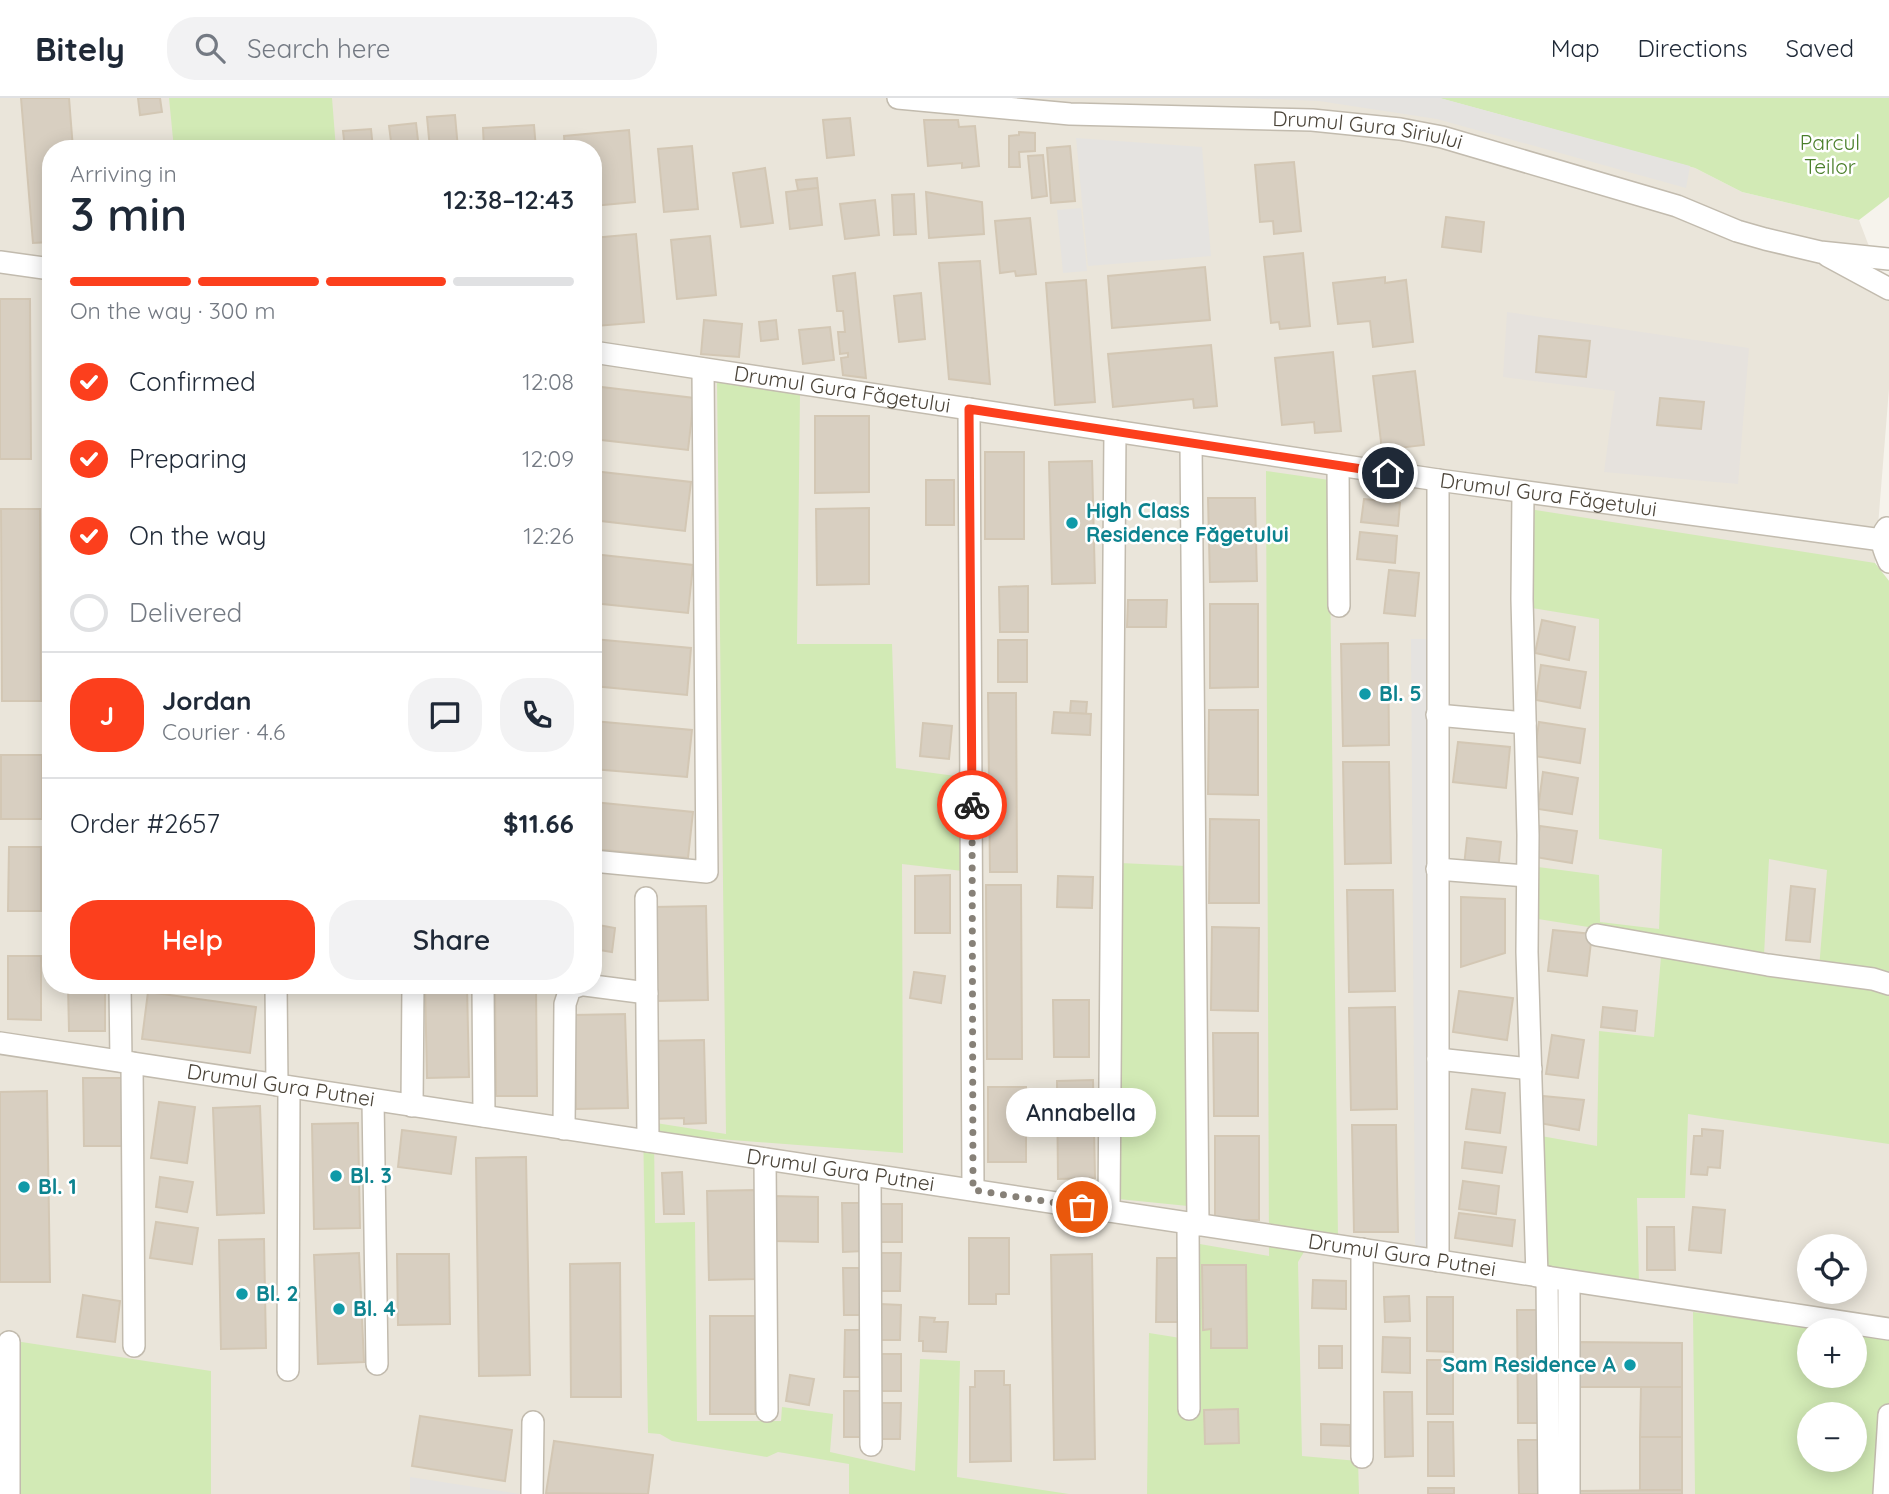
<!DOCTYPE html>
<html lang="en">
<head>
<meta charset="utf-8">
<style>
	body { margin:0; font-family:Quicksand,sans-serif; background:#f2f2f3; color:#1f2937; height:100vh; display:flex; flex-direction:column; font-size:26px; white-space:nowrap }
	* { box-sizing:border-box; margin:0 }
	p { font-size:23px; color:#747a83 }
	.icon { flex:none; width:38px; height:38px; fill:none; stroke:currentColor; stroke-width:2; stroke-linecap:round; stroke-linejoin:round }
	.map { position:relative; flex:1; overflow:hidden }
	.sheet { position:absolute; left:42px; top:42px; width:560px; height:854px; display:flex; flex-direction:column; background:#fff; border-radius:28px; box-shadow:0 4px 18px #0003 }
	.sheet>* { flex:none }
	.controls { position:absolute; left:1797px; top:1136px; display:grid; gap:14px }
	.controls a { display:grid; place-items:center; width:70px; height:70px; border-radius:50%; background:#fff; box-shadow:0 4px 18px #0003; font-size:35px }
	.pin { position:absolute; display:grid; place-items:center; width:60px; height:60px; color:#fff; margin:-30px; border:4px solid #fff; border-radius:50%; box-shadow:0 2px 7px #0007 }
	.courier { position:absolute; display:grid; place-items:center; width:70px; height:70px; margin:-35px; border:5px solid #fc3f1d; border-radius:50%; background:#fff; color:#222; box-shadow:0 2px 9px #0007 }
	.bubble { position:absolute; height:49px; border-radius:24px; background:#fff; box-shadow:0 4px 18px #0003; font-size:23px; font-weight:600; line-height:49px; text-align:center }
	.head em { font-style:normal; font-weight:600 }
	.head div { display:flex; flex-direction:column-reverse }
	.head { display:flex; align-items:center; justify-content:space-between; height:119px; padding:0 28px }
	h1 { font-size:46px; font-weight:600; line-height:52px }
	.bar { display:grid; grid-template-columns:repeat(4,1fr); gap:10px 7px; align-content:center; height:84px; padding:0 28px }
	.bar i { height:9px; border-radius:5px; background:#e0e1e3 }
	.bar .selected { background:#fc3f1d }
	.bar p { grid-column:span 4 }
	.line { display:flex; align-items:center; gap:18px; padding:0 28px; border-top:2px solid #e0e1e3 }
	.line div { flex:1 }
	.round { display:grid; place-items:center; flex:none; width:74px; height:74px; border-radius:28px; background:#f2f2f3 }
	ol { padding:0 28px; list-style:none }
	li { display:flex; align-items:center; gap:21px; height:77px }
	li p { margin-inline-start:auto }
	li .icon { padding:7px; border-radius:50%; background:#fc3f1d; color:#fff; stroke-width:4 }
	li:last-child { color:#747a83 }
	li i { width:38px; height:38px; border:4px solid #e0e1e3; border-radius:50% }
	.cta { display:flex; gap:14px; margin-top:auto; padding:14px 28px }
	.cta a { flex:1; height:80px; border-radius:28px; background:#fc3f1d; color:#fff; font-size:28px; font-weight:600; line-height:80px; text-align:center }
	.cta a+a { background:#f2f2f3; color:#1f2937 }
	header { display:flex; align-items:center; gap:42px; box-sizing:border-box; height:98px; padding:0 35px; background:#fff; border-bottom:2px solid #e0e1e3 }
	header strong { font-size:33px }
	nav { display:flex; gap:38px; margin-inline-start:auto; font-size:24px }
	.search { width:490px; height:63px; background:#f2f2f3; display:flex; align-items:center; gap:18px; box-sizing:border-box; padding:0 24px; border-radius:28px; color:#747a83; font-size:26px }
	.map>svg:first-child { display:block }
</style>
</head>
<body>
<header>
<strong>Bitely</strong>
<div class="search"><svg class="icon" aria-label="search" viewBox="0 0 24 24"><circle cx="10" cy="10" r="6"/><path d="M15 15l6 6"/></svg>Search here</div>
<nav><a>Map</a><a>Directions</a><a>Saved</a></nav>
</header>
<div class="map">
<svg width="1889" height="1396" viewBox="0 0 1889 1396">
	<rect width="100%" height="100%" fill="#f6f3ec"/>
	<path fill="#eae5da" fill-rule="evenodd" d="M0,0h1439l256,70 47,24 117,28 30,79v90l-14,174 14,18v913h-1889zM51,51h542v836h-542zM1810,1148h45v46h-45zM1810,1232h45v46h-45zM1810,1316h45v46h-45z"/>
	<path fill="#e6e2dd" d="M1507,214l242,36 -11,136 -134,-12 11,-81 -112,-14z"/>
	<g fill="#d2eab5" fill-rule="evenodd">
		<path d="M169,0h163l4,51h-162z"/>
		<path d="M1439,0h450v99l-30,23 -117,-28 -47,-24z"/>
		<path d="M717,283l83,12 -3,251h95l4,124 67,9v94l-61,-7 1,289 -249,-19 1,89 40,-1 2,199h84l1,-14 51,7 -3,38 85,19 5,-112 40,2 -3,116 112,17h-220v-30l-71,-12 -11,5 -95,-16 -12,-7 -12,-1 -5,-312 83,13z"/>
		<path d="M1266,373l63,9 9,760 -24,-5 -16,27 4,194 56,5 1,33h-212l2,-161 44,7 1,-97 75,13z"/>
		<path d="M1529,411l346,54 14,18v563l-201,-30 -3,84h-48l2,86 -98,-17v-131l56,10 2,-115 55,6 7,-80 157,24 9,-111 -58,-11 -5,96 -226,-36v-52l61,8 1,47 59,7 3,-80 -63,-10v-220l-67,-11z"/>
		<path d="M1120,765l66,3 2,340 -70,-7z"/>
		<path d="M1693,1214l140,18h-23v46h45v-43h34v161h-194zM1810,1316h45v46h-45z"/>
		<path d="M15,1243l196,30v123h-197z"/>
	</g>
	<g fill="#e5e3e0">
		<path d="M1241,0h199l250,68 -4,22 -249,-69 -118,-18z"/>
		<path d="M1076,40l126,9 9,109 -123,10z"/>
		<path d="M1081,110l6,63 -24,2 -6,-63z"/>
		<path d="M1411,541h17l4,612h-17z"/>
		<path d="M410,1379l110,17h-110z"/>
	</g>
	<g fill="#d8cfc1" stroke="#d3c7b4" stroke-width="2">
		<path d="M21,0h48l4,51h-22v93l-18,1z"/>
		<path d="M138,0h22l2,14 -22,3z"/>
		<path d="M455,17l3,34h-28l-3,-32z"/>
		<path d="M850,20l4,37 -27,3 -4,-38z"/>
		<path d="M924,22h34l1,7 16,-1 4,40 -17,2v-5l-34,3z"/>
		<path d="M416,25l3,26h-27l-3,-23z"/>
		<path d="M534,27l2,24h-52l-1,-21z"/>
		<path d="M371,31l2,20h-28l-2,-18z"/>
		<path d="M629,32l6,72 -42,4v-57h-28l-1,-13z"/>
		<path d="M1019,34l16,1v18l-16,1 1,15h-11v-31l10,-1z"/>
		<path d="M692,48l6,63 -34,3 -6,-63z"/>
		<path d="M1070,48l5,55 -24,2 -4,-55z"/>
		<path d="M1043,57l4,41 -15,2 -4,-42z"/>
		<path d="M1294,64l7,69 -27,3 -1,-13 -13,1 -5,-57z"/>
		<path d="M765,70l8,55 -32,4 -8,-54z"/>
		<path d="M817,80l1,10 -20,2 -2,-10z"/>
		<path d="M818,90l4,37 -32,4 -4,-37z"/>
		<path d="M926,94l56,10 2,32 -55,4z"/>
		<path d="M914,96l2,40 -22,1 -2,-40z"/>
		<path d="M875,102l4,35 -34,4 -5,-35z"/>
		<path d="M1446,119l38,5 -3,30 -39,-5z"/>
		<path d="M1030,120l6,56 -20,2 -1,-5 -15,2 -5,-52z"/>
		<path d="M636,136l8,88 -48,4 -3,-28v-60z"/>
		<path d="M710,138l6,59 -39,4 -6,-59z"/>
		<path d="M1303,155l7,73 -30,3 -1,-7 -8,1 -7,-66z"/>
		<path d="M980,163l10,123 -41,-5 -10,-116z"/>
		<path d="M1205,169l5,53 -98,8 -4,-52z"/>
		<path d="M855,175l11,105 -23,-3 -2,-17 7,-1v-4l-8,1 -2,-22h7l-2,-21h-6l-4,-35z"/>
		<path d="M1385,179v6l21,-3 7,62 -40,5 -3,-26 -32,3 -5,-41z"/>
		<path d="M1086,182l9,122 -40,3 -9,-122z"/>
		<path d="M921,195l4,46 -26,3 -5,-46z"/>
		<path d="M0,201h30l1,160h-31z"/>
		<path d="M704,222l38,4 -3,33 -38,-3z"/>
		<path d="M776,222l2,19 -17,2 -2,-19z"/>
		<path d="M830,229l4,33 -31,4 -4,-34z"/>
		<path d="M1539,238l51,5 -4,36 -50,-5z"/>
		<path d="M1211,247l6,61 -23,2 -1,-9 -80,8 -5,-53z"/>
		<path d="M1333,254l8,79 -26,2 -1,-11 -32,3 -7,-67z"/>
		<path d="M1415,273l9,74 -42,5 -9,-74z"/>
		<path d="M593,288l101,12 -6,52 -95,-11z"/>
		<path d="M1660,300l44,4 -3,27 -44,-4z"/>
		<path d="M815,318h54v76l-54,1z"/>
		<rect x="985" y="354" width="39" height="87"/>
		<path d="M1092,363l3,122 -43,1 -3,-122z"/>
		<path d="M593,373l98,11 -6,49 -92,-11z"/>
		<rect x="926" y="382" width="28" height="45"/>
		<path d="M1208,400h47l2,83 -47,1z"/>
		<path d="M1364,401l36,4 -2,23 -37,-4z"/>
		<path d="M869,410v76l-52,1 -1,-76z"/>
		<path d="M1,411h39l1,192h-39z"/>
		<path d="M1360,434l37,4 -2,27 -38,-4z"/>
		<path d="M593,456l100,11 -5,48 -95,-10z"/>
		<path d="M1389,472l30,3 -4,43 -31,-3z"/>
		<path d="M1028,488v46h-28l-1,-45z"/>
		<path d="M1128,502h39l-1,27h-39z"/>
		<path d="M1210,506h48v83l-48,1z"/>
		<path d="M1542,522l33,7 -6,33 -34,-7z"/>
		<path d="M593,541l98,9 -4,47 -94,-9z"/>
		<rect x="998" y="542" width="29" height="42"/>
		<path d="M1388,545l1,102 -46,1 -2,-102z"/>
		<path d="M1541,567l45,7 -6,36 -44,-8z"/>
		<path d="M988,595h28l1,179h-27z"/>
		<path d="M1071,603l16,1 -1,12 -16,-1z"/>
		<path d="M1209,612h49v85l-50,-1z"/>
		<path d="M1054,614l37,2 -1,21 -38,-2z"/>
		<path d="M593,623l99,9 -5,47 -94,-8z"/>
		<path d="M1539,624l46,7 -5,34 -46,-7z"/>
		<path d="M923,625l29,3 -3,33 -29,-3z"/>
		<path d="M1458,644l52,5 -4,41 -53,-6z"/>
		<rect x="1" y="657" width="41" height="64"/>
		<path d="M1343,664h46l2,101 -46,1z"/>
		<path d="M1543,674l35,6 -6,36 -34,-5z"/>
		<path d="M593,704l100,10 -5,46 -95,-9z"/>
		<path d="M1210,721l49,1v83h-50z"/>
		<path d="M1540,728l37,5 -5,32 -37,-6z"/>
		<path d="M1467,740l34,4 -3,28 -34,-4z"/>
		<path d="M9,749h32v64h-33z"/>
		<path d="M950,777v58h-35v-57z"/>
		<path d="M1058,778l35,1 -1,31 -35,-1z"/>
		<path d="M986,787h35l1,174h-35z"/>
		<path d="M1791,788l24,3 -5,53 -24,-2z"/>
		<path d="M1347,792h46l2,101 -46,1z"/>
		<path d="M1461,799l44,2v54l-44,14z"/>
		<path d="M706,808l2,94 -52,1 -2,-94z"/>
		<path d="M593,826l22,4 -3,24 -19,-3z"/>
		<path d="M1212,829l47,1 -1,83 -47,-1z"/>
		<path d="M1553,832l39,4 -5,42 -39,-5z"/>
		<path d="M8,858h33v64l-33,-1z"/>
		<path d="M914,874l31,4 -4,27 -31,-5z"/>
		<path d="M68,887h37v46h-36z"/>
		<path d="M425,887h42l2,92 -42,1z"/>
		<path d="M495,887h41l1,111h-41z"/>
		<path d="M1459,893l54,7 -6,42 -54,-8z"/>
		<path d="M148,894l108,15 -6,46 -108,-14z"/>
		<path d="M1053,902h36v57h-35z"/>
		<path d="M1395,909l2,102 -46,1 -2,-102z"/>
		<path d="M1603,909l34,4 -2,20 -34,-4z"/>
		<path d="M625,916l3,94 -52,1 -2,-94z"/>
		<path d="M1213,935h45v83h-44z"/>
		<path d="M1552,937l32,5 -6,38 -32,-4z"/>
		<path d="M704,942l2,83 -22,1v-6l-31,1 -1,-78z"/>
		<path d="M83,980h41v68h-40z"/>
		<path d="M1093,982l2,98 -37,1 -1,-98z"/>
		<rect x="988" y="989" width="38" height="75"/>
		<path d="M1472,991l33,4 -5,40 -34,-4z"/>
		<path d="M47,993l3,191h-50v-190z"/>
		<path d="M1543,998l41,4 -5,30 -40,-7z"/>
		<path d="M159,1004l36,5 -8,56 -36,-5z"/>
		<path d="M260,1008l4,107 -47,2 -4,-107z"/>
		<path d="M358,1025l2,105 -46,1 -2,-105z"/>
		<path d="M1352,1027h44l2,107h-44z"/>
		<path d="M1702,1031l21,2 -3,37 -12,-1 -1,8 -16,-1 3,-38h8z"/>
		<path d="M402,1032l54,7 -5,37 -53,-7z"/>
		<rect x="1215" y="1038" width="44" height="84"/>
		<path d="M1465,1044l41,5 -4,26 -40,-5z"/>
		<path d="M526,1059l4,218 -51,1 -3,-218z"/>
		<path d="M682,1074l2,42h-20l-2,-41z"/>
		<path d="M160,1079l33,5 -6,30 -31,-5z"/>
		<path d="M1463,1083l36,5 -3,28 -37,-5z"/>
		<path d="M755,1092l1,89 -47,1 -2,-89z"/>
		<path d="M773,1098l45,1v45l-45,-1z"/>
		<path d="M842,1105h20l1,48 -20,1z"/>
		<rect x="879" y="1106" width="23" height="38"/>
		<path d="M1693,1109l32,3 -4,43 -32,-3z"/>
		<path d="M1459,1115l56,7 -3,26 -57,-8z"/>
		<path d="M156,1124l42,6 -6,36 -42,-6z"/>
		<path d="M1647,1129h27l1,43h-28z"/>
		<path d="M969,1140h40v56h-13v10h-27z"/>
		<path d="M264,1141l2,109 -45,1 -2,-109z"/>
		<path d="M359,1155l5,109 -46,2 -4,-109z"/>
		<path d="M881,1155h20l-1,38h-20z"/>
		<path d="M397,1156h52l1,70 -52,1z"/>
		<path d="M1092,1156l3,205 -41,1 -3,-205z"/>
		<path d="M1157,1160h24l-1,64h-24z"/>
		<path d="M620,1165l1,134h-50l-1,-133z"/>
		<path d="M1202,1167h44l1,83h-36v-19l-8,1z"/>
		<path d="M843,1170h21v47h-20z"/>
		<path d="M1313,1182l33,1v28l-34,-1z"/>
		<path d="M83,1197l37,6 -5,41 -38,-5z"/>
		<path d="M1409,1198l1,25 -25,1 -1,-25z"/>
		<path d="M1427,1199h26v55l-26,-1z"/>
		<path d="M880,1206l21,1 -1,35h-20z"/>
		<path d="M1517,1212h22v113h-21z"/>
		<rect x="710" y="1218" width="45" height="98"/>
		<path d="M920,1219l15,1 -1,4h14l-2,30 -23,-1v-10h-4z"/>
		<path d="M845,1232h19v47h-20z"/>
		<path d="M1383,1239l27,1v35l-28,-1z"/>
		<path d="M1578,1244l104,1v44h-104z"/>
		<rect x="1319" y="1248" width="23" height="22"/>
		<rect x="880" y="1256" width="21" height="37"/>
		<rect x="1427" y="1262" width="26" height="54"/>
		<path d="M975,1273h29v14h6l1,76 -41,1v-75h5z"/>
		<path d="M790,1277l24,4 -5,26 -23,-4z"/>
		<path d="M1641,1289h41v50h-42z"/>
		<rect x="844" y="1293" width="20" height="46"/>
		<path d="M1384,1294h28l1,64 -28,1z"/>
		<path d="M880,1305h21l-1,36h-20z"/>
		<path d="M1238,1311l1,34 -34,1 -1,-34z"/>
		<path d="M420,1318l92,14 -7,51 -93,-15z"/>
		<path d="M1428,1324h25l1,54h-26z"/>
		<path d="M1321,1326l29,1v21l-29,-1z"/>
		<rect x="1640" y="1339" width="42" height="53"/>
		<path d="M1518,1342h21v54h-20z"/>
		<path d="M554,1343l99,14 -5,39 -102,-1z"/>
		<rect x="1428" y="1390" width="26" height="6"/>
		<path d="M1682,1392v4h-104v-3z"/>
	</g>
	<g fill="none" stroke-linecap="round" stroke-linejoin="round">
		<g stroke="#c2bbae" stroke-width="24">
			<g id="minor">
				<path id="s1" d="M898,0l172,16 242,6 88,9 42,8 235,69 60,25 28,8 55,13 69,7"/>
				<path d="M1828,158l61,33"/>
				<path d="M0,164l51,7"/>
				<path id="s2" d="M593,254l845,128 444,60"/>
				<path d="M969,311l4,781"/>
				<path d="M1191,345l7,782"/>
				<path d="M1338,367l1,141"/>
				<path d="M1523,395l-1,106 6,236 -1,117 10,324"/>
				<path d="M1887,430c-9,11 -3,22 2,34"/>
				<path d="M1437,617l88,8"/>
				<path d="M593,763l114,11 -4,-503"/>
				<path d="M1437,771l90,7"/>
				<path d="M646,800l2,243"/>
				<path d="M1597,837l171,30 105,14 16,5"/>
				<path d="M120,887l1,76"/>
				<path d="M276,887l1,100"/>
				<path d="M483,887l1,131"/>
				<path d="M585,887l62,8"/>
				<path id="s3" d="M0,945l1889,286"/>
				<path d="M1438,961l93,10"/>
				<path d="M132,965l2,283"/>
				<path d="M373,1002l4,264"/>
				<path d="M412,1008l1,-121"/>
				<path d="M564,1031l1,-125 5,-15 11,-4"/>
				<path d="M765,1061l2,252"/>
				<path d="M870,1077l1,270"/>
				<path d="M1109,1113l6,-780"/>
				<path d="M1188,1125l1,186"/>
				<path d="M1362,1151v208"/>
				<path d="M1438,1163v-781"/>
				<path d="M1547,1179l2,217"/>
				<path d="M9,1244v152"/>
				<path d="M288,1272l1,-283"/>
				<path d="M532,1396l1,-72"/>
				<path d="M1569,1396v-213"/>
				<path d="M1884,1396l5,-79"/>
			</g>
		</g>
		<use href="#minor" stroke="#fff" stroke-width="21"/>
	</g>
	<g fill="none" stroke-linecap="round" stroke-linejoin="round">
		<path stroke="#878178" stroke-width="7" stroke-dasharray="0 12.6" d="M972,707l1,385 109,17"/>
		<path stroke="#fc3f1d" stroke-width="9" d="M972,707l-3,-396 419,64"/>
	</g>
	<g fill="#0f9aa8" stroke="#fff" stroke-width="2.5">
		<circle cx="1072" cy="425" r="7"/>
		<circle cx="1365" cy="596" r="7"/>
		<circle cx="336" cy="1078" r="7"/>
		<circle cx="24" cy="1089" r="7"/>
		<circle cx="242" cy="1196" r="7"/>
		<circle cx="339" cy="1211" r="7"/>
		<circle cx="1630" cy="1267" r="7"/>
	</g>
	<g text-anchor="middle" stroke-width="5" stroke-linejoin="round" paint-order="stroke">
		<g font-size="21" fill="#4b4439" stroke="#fff">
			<text dy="7" stroke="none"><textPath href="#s1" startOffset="471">Drumul Gura Siriului</textPath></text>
			<text dy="7" stroke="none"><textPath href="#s2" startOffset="252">Drumul Gura Făgetului</textPath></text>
			<text dy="7" stroke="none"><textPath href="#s2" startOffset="966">Drumul Gura Făgetului</textPath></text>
			<text dy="7" stroke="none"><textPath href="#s3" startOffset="284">Drumul Gura Putnei</textPath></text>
			<text dy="7" stroke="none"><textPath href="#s3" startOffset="850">Drumul Gura Putnei</textPath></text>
			<text dy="7" stroke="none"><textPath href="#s3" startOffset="1418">Drumul Gura Putnei</textPath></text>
		</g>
		<g font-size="21" fill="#4a7f2a" stroke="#fff">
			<text x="1830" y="52">Parcul<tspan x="1830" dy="24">Teilor</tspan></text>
		</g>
		<g font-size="21" font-weight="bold" fill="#0d838f" stroke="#fff" text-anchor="start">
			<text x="1086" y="420">High Class<tspan x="1086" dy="24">Residence Făgetului</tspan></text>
			<text x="1379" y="603">Bl. 5</text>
			<text x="350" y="1085">Bl. 3</text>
			<text x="38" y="1096">Bl. 1</text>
			<text x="256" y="1203">Bl. 2</text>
			<text x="353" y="1218">Bl. 4</text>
			<text x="1616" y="1274" text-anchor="end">Sam Residence A</text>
		</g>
	</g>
</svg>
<div class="controls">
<a><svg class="icon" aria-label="locate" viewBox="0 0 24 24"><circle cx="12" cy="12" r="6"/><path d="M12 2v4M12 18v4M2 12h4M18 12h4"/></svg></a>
<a>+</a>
<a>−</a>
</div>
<div class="pin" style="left:1082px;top:1109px;background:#ea580c"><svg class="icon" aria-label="bag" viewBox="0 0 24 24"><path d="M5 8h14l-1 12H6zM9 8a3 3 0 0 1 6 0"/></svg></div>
<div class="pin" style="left:1388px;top:375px;background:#1f2937"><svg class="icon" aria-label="home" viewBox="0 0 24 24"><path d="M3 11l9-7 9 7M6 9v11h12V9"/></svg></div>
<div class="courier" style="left:972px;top:707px"><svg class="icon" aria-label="bike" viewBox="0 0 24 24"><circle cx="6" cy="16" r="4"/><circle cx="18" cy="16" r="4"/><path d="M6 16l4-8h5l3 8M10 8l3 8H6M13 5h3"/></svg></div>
<div class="bubble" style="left:1006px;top:990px;width:150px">Annabella</div>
<section class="sheet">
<div class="head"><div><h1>3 min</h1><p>Arriving in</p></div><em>12:38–12:43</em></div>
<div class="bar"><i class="selected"></i><i class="selected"></i><i class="selected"></i><i></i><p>On the way · 300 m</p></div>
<ol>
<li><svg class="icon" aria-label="check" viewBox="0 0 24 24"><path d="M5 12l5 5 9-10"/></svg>Confirmed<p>12:08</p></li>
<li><svg class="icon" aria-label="check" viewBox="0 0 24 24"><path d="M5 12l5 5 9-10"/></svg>Preparing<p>12:09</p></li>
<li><svg class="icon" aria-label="check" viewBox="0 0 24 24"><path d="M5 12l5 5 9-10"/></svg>On the way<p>12:26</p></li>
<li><i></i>Delivered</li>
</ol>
<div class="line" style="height:126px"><b class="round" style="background:#fc3f1d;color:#fff">J</b><div><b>Jordan</b><p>Courier · 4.6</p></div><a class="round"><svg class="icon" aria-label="chat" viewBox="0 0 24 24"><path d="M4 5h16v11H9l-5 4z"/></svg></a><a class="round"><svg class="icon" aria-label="phone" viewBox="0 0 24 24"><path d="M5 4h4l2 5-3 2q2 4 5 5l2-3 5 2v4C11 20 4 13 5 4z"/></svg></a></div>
<div class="line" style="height:91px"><div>Order #2657</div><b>$11.66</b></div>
<div class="cta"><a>Help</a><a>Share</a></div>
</section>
</div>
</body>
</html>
